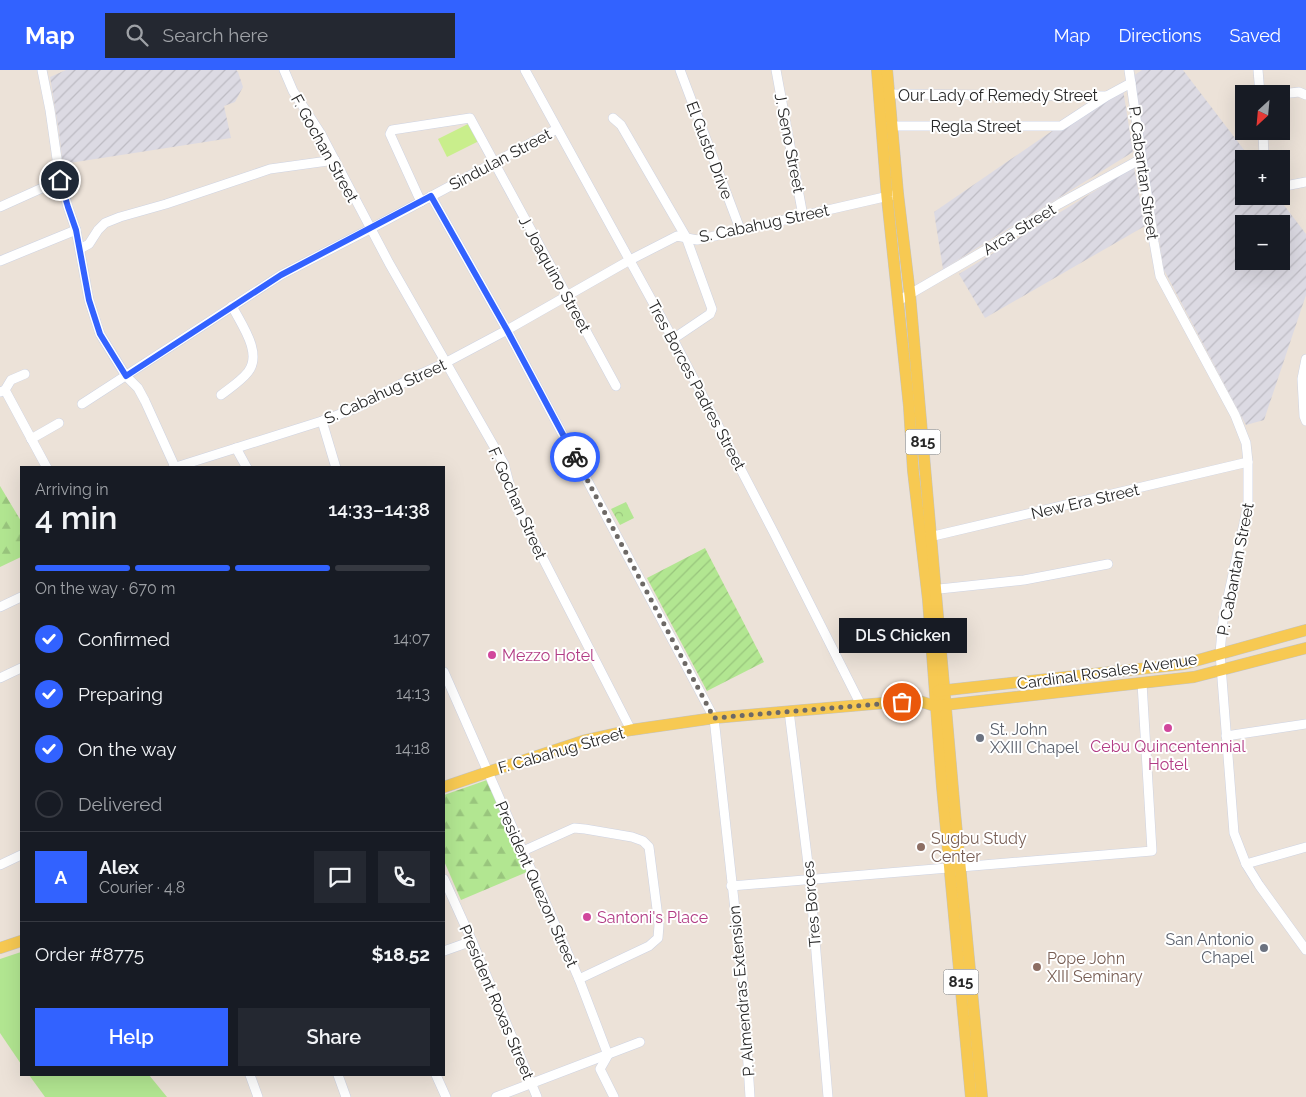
<!DOCTYPE html>
<html lang="en">
<head>
<meta charset="utf-8">
<style>
	body { margin:0; font-family:Raleway,sans-serif; background:#242831; color:#f1f3f6; height:100vh; display:flex; flex-direction:column; font-size:19px; white-space:nowrap }
	* { box-sizing:border-box; margin:0 }
	p { font-size:16px; color:#9ea1a6 }
	.icon { flex:none; width:28px; height:28px; fill:none; stroke:currentColor; stroke-width:2; stroke-linecap:round; stroke-linejoin:round }
	.map { position:relative; flex:1; overflow:hidden }
	.panel { position:absolute; left:20px; top:396px; width:425px; height:610px; display:flex; flex-direction:column; background:#171b24; border-radius:0px; box-shadow:0 5px 20px #0002 }
	.panel>* { flex:none }
	.needle { width:32px; rotate:206deg }
	.buttons { position:absolute; left:1235px; top:15px; display:grid; gap:10px }
	.buttons a { display:grid; place-items:center; width:55px; height:55px; border-radius:0px; background:#171b24; box-shadow:0 5px 20px #0002; font-size:25px }
	.pin { position:absolute; display:grid; place-items:center; width:42px; height:42px; color:#fff; margin:-21px; border:2px solid #fff; border-radius:50%; box-shadow:0 1px 5px #0007 }
	.courier { position:absolute; display:grid; place-items:center; width:50px; height:50px; margin:-25px; border:4px solid #3262ff; border-radius:50%; background:#fff; color:#222; box-shadow:0 1px 6px #0007 }
	.bubble { position:absolute; height:35px; border-radius:0px; background:#171b24; box-shadow:0 5px 20px #0002; font-size:16px; font-weight:600; line-height:35px; text-align:center }
	.overview em { font-style:normal; font-weight:600 }
	.overview div { display:flex; flex-direction:column-reverse }
	.overview { display:flex; align-items:center; justify-content:space-between; height:85px; padding:0 15px }
	h1 { font-size:32px; font-weight:600; line-height:38px }
	.bar { display:grid; grid-template-columns:repeat(4,1fr); gap:8px 5px; align-content:center; height:60px; padding:0 15px }
	.bar i { height:6px; border-radius:4px; background:#363941 }
	.bar .active { background:#3262ff }
	.bar p { grid-column:span 4 }
	.line { display:flex; align-items:center; gap:12px; padding:0 15px; border-top:1px solid #363941 }
	.line div { flex:1 }
	.round { display:grid; place-items:center; flex:none; width:52px; height:52px; border-radius:0px; background:#242831 }
	ol { padding:0 15px; list-style:none }
	li { display:flex; align-items:center; gap:15px; height:55px }
	li p { margin-inline-start:auto }
	li .icon { padding:5px; border-radius:50%; background:#3262ff; color:#fff; stroke-width:4 }
	li:last-child { color:#9ea1a6 }
	li i { width:28px; height:28px; border:2px solid #363941; border-radius:50% }
	.button { display:flex; gap:10px; margin-top:auto; padding:10px 15px }
	.button a { flex:1; height:58px; border-radius:0px; background:#3262ff; color:#fff; font-size:20px; font-weight:600; line-height:58px; text-align:center }
	.button a+a { background:#242831; color:#f1f3f6 }
	header { display:flex; align-items:center; gap:30px; box-sizing:border-box; height:70px; padding:0 25px; background:#3262ff; color:#fff }
	header strong { font-size:24px }
	nav { display:flex; gap:28px; margin-inline-start:auto; font-size:18px }
	.search { width:350px; height:45px; background:#242831; display:flex; align-items:center; gap:12px; box-sizing:border-box; padding:0 18px; border-radius:0px; color:#9ea1a6; font-size:19px }
	.map>svg:first-child { display:block }
</style>
</head>
<body>
<header>
<strong>Map</strong>
<div class="search"><svg class="icon" aria-label="search" viewBox="0 0 24 24"><circle cx="10" cy="10" r="6"/><path d="M15 15l6 6"/></svg>Search here</div>
<nav><a>Map</a><a>Directions</a><a>Saved</a></nav>
</header>
<div class="map">
<svg width="1306" height="1027" viewBox="0 0 1306 1027">
	<defs>
		<pattern id="industrial-furrows" width="10" height="10" patternUnits="userSpaceOnUse" patternTransform="scale(1.25)"><rect width="10" height="10" fill="#dcdae3"/><path d="M-1 1l2-2M0 10L10 0M9 11l2-2" fill="none" stroke="#bdbbc3"/></pattern>
		<pattern id="forest-firs" width="22" height="20" patternUnits="userSpaceOnUse" patternTransform="scale(1.25)"><rect width="22" height="20" fill="#b2e691"/><path d="M5 1l3.5 6h-7zM16 11l3.5 6h-7z" fill="#99c57d"/></pattern>
		<pattern id="park-crowns" width="20" height="18" patternUnits="userSpaceOnUse" patternTransform="scale(1.25)"><rect width="20" height="18" fill="#b2e691"/><path d="M2 6a3 3 0 1 1 6 0M12 15a3 3 0 1 1 6 0" fill="none" stroke="#99c57d"/></pattern>
		<pattern id="garden-furrows" width="10" height="10" patternUnits="userSpaceOnUse" patternTransform="scale(1.25)"><rect width="10" height="10" fill="#b2e691"/><path d="M-1 1l2-2M0 10L10 0M9 11l2-2" fill="none" stroke="#99c57d"/></pattern>
	</defs>
	<rect width="100%" height="100%" fill="#ece2d8"/>
	<g fill="url(#industrial-furrows)" fill-rule="evenodd">
		<path d="M66,0h170l2,2 5,15 -8,15 -11,4 7,32 -168,26 -4,-32 -9,-55z"/>
		<path d="M1142,0h41l68,89h-7v37h33l29,38v61l-42,125 -18,5 -82,-155 -31,-194zM1244,154h37v37h-37z"/>
		<path d="M1122,13l11,69 -190,117 -9,-57z"/>
		<path d="M1134,97l11,59 -160,92 -26,-44z"/>
	</g>
	<g fill="#b2e691">
		<path d="M21,882v112l-21,-31v-74z"/>
		<path d="M29,1005h120l18,22h-122z"/>
	</g>
	<g fill="url(#forest-firs)">
		<path d="M0,416l21,35v36l-21,10z"/>
		<path d="M487,710l40,92 -66,28 -17,-39v-66z"/>
	</g>
	<path fill="url(#park-crowns)" d="M626,432l8,16 -14,7 -9,-16z"/>
	<path fill="url(#garden-furrows)" d="M705,478l59,114 -57,29 -60,-113z"/>
	<path fill="#c9ee8c" d="M470,53l9,18 -32,16 -9,-18z"/>
	<g fill="none" stroke-linecap="round" stroke-linejoin="round">
		<g stroke="#ced3e2" stroke-width="10">
			<g id="minor">
				<path d="M42,0l8,40 10,70 8,27 8,23 13,70 11,34 26,42 12,12 7,13 30,66"/>
				<path d="M284,0l9,21 28,43 68,129 115,201 10,38 117,228"/>
				<path d="M525,0l148,269 101,194 87,172"/>
				<path d="M680,0l60,159"/>
				<path d="M776,0l27,146"/>
				<path d="M1129,0l25,172 6,34 75,139 11,28 2,19v43l-25,115 -3,33 14,180 12,31 13,21 47,65"/>
				<path d="M1258,0l2,24"/>
				<path d="M889,24l217,2"/>
				<path d="M1281,24l18,-2 7,3"/>
				<path d="M613,48l8,7 65,112 26,72 -2,5 -37,25"/>
				<path d="M892,56h169l46,-30 24,-13"/>
				<path d="M1263,61l1,28"/>
				<path d="M1281,115l4,1 21,-4"/>
				<path d="M431,126l76,134 207,388 29,265 7,114"/>
				<path d="M421,132l-31,-68 2,-4 78,-12 146,268"/>
				<path d="M0,137l60,-27"/>
				<path d="M80,179l9,-5 9,-14 7,-7 15,-6 46,-13 104,-35 65,-9"/>
				<path d="M0,191l76,-31"/>
				<path d="M898,231l86,-50 75,-47 82,-45"/>
				<path d="M1306,289l-4,20 2,37 2,5"/>
				<path d="M5,320l42,78"/>
				<path d="M0,322l5,-2 6,-10 14,-6"/>
				<path d="M221,325c9,-7 20,-14 27,-23 15,-19 -7,-48 -16,-66"/>
				<path d="M82,334l199,-129 89,-46 187,-100"/>
				<path d="M322,351l14,47"/>
				<path d="M31,369l28,-16"/>
				<path d="M236,378l11,20"/>
				<path d="M173,398l149,-47 34,-13 60,-32 29,-13 62,-33 123,-70 47,-24 20,4 196,-45"/>
				<path d="M925,468l323,-76"/>
				<path d="M930,520l94,-10 84,-16"/>
				<path d="M0,537l21,-10"/>
				<path d="M444,602l135,307 29,76 -8,14 14,28"/>
				<path d="M0,608l21,-10"/>
				<path d="M789,641l21,169 18,217"/>
				<path d="M1226,666l80,-12"/>
				<path d="M523,781l51,-23 11,1 47,8 11,4 6,6 10,78 -1,13 -9,8 -70,33"/>
				<path d="M1246,794l60,-17"/>
				<path d="M0,795l21,-10"/>
				<path d="M444,809l28,62 65,156"/>
				<path d="M731,816l421,-35 -10,-168"/>
				<path d="M444,881l28,-10"/>
				<path d="M250,1005l8,22"/>
				<path d="M338,1005l8,22"/>
				<path d="M436,1005l10,22"/>
				<path d="M496,1027l144,-55"/>
			</g>
		</g>
		<g stroke="#c3c3c3" stroke-width="12">
			<g id="major">
				<path d="M877,0l10,127 22,209 4,64 15,129 14,187 29,311"/>
				<path d="M887,0l11,124 12,101 45,518 27,284"/>
				<path d="M938,621l246,-27 122,-34"/>
				<path d="M444,717l44,-15 98,-32 45,-10 83,-12 170,-15 35,-2 16,5 259,-29 112,-29"/>
				<path d="M0,878l21,-7"/>
			</g>
		</g>
		<use href="#minor" stroke="#fff" stroke-width="9"/>
		<use href="#major" stroke="#f7c952" stroke-width="11"/>
	</g>
	<g fill="none" stroke-linecap="round" stroke-linejoin="round">
		<path stroke="#6d6966" stroke-width="5" stroke-dasharray="0 9" d="M575,387l139,261 188,-16"/>
		<path stroke="#3262ff" stroke-width="6" d="M60,110l8,27 8,23 13,70 11,34 26,42 155,-101 150,-79 76,134 68,127"/>
	</g>
	<g fill="#d1479c" stroke="#fff" stroke-width="2">
		<circle cx="492" cy="585" r="5"/>
		<circle cx="1168" cy="658" r="5"/>
		<circle cx="587" cy="847" r="5"/>
	</g>
	<g fill="#6b7280" stroke="#fff" stroke-width="2">
		<circle cx="980" cy="668" r="5"/>
		<circle cx="1264" cy="878" r="5"/>
	</g>
	<g fill="#8d6e63" stroke="#fff" stroke-width="2">
		<circle cx="921" cy="777" r="5"/>
		<circle cx="1037" cy="897" r="5"/>
	</g>
	<g text-anchor="middle" stroke-width="4" stroke-linejoin="round" paint-order="stroke">
		<g fill="#fff" stroke="#686868" stroke-width="1">
			<rect x="905.5" y="359.5" width="35" height="25" rx="4"/>
			<rect x="943.5" y="899.5" width="35" height="25" rx="4"/>
		</g>
		<g font-size="15" font-weight="bold" fill="#282828">
			<text x="923" y="377">815</text>
			<text x="961" y="917">815</text>
		</g>
		<g font-size="16" fill="#282828" stroke="#fff">
			<text x="998" y="31">Our Lady of Remedy Street</text>
			<text x="976" y="62">Regla Street</text>
			<text transform="translate(790 73) rotate(79)" y="6">J. Seno Street</text>
			<text transform="translate(325 78) rotate(61)" y="6">F. Gochan Street</text>
			<text transform="translate(710 80) rotate(69)" y="6">El Gusto Drive</text>
			<text transform="translate(500 89) rotate(-28)" y="6">Sindulan Street</text>
			<text transform="translate(1144 103) rotate(82)" y="6">P. Cabantan Street</text>
			<text transform="translate(764 153) rotate(-12)" y="6">S. Cabahug Street</text>
			<text transform="translate(1019 159) rotate(-32)" y="6">Arca Street</text>
			<text transform="translate(555 204) rotate(61)" y="6">J. Joaquino Street</text>
			<text transform="translate(697 315) rotate(62)" y="6">Tres Borces Padres Street</text>
			<text transform="translate(385 321) rotate(-25)" y="6">S. Cabahug Street</text>
			<text transform="translate(1085 431) rotate(-13)" y="6">New Era Street</text>
			<text transform="translate(518 433) rotate(66)" y="6">F. Gochan Street</text>
			<text transform="translate(1235 499) rotate(-79)" y="6">P. Cabantan Street</text>
			<text transform="translate(1107 601) rotate(-8)" y="6">Cardinal Rosales Avenue</text>
			<text transform="translate(561 680) rotate(-16)" y="6">F. Cabahug Street</text>
			<text transform="translate(537 814) rotate(66)" y="6">President Quezon Street</text>
			<text transform="translate(811 834) rotate(-95)" y="6">Tres Borces</text>
			<text transform="translate(741 921) rotate(-95)" y="6">P. Almendras Extension</text>
			<text transform="translate(497 932) rotate(67)" y="6">President Roxas Street</text>
		</g>
		<g font-size="16" fill="#b23c85" stroke="#fff" text-anchor="start">
			<text x="502" y="591">Mezzo Hotel</text>
			<text x="1168" y="682" text-anchor="middle">Cebu Quincentennial<tspan x="1168" dy="18">Hotel</tspan></text>
			<text x="597" y="853">Santoni's Place</text>
		</g>
		<g font-size="16" fill="#5b616d" stroke="#fff" text-anchor="start">
			<text x="990" y="665">St. John<tspan x="990" dy="18">XXIII Chapel</tspan></text>
			<text x="1254" y="875" text-anchor="end">San Antonio<tspan x="1254" dy="18">Chapel</tspan></text>
		</g>
		<g font-size="16" fill="#785e54" stroke="#fff" text-anchor="start">
			<text x="931" y="774">Sugbu Study<tspan x="931" dy="18">Center</tspan></text>
			<text x="1047" y="894">Pope John<tspan x="1047" dy="18">XIII Seminary</tspan></text>
		</g>
	</g>
</svg>
<div class="buttons">
<a><svg class="needle" viewBox="-14 -14 28 28"><path d="M0-13l5 13h-10z" fill="#e53935"/><path d="M0 13l5-13h-10z" fill="#9ea1a6"/></svg></a>
<a>+</a>
<a>−</a>
</div>
<div class="pin" style="left:902px;top:632px;background:#ea580c"><svg class="icon" aria-label="bag" viewBox="0 0 24 24"><path d="M5 8h14l-1 12H6zM9 8a3 3 0 0 1 6 0"/></svg></div>
<div class="pin" style="left:60px;top:110px;background:#1f2937"><svg class="icon" aria-label="home" viewBox="0 0 24 24"><path d="M3 11l9-7 9 7M6 9v11h12V9"/></svg></div>
<div class="courier" style="left:575px;top:387px"><svg class="icon" aria-label="bike" viewBox="0 0 24 24"><circle cx="6" cy="16" r="4"/><circle cx="18" cy="16" r="4"/><path d="M6 16l4-8h5l3 8M10 8l3 8H6M13 5h3"/></svg></div>
<div class="bubble" style="left:839px;top:548px;width:128px">DLS Chicken</div>
<section class="panel">
<div class="overview"><div><h1>4 min</h1><p>Arriving in</p></div><em>14:33–14:38</em></div>
<div class="bar"><i class="active"></i><i class="active"></i><i class="active"></i><i></i><p>On the way · 670 m</p></div>
<ol>
<li><svg class="icon" aria-label="check" viewBox="0 0 24 24"><path d="M5 12l5 5 9-10"/></svg>Confirmed<p>14:07</p></li>
<li><svg class="icon" aria-label="check" viewBox="0 0 24 24"><path d="M5 12l5 5 9-10"/></svg>Preparing<p>14:13</p></li>
<li><svg class="icon" aria-label="check" viewBox="0 0 24 24"><path d="M5 12l5 5 9-10"/></svg>On the way<p>14:18</p></li>
<li><i></i>Delivered</li>
</ol>
<div class="line" style="height:90px"><b class="round" style="background:#3262ff;color:#fff">A</b><div><b>Alex</b><p>Courier · 4.8</p></div><a class="round"><svg class="icon" aria-label="chat" viewBox="0 0 24 24"><path d="M4 5h16v11H9l-5 4z"/></svg></a><a class="round"><svg class="icon" aria-label="phone" viewBox="0 0 24 24"><path d="M5 4h4l2 5-3 2q2 4 5 5l2-3 5 2v4C11 20 4 13 5 4z"/></svg></a></div>
<div class="line" style="height:65px"><div>Order #8775</div><b>$18.52</b></div>
<div class="button"><a>Help</a><a>Share</a></div>
</section>
</div>
</body>
</html>
